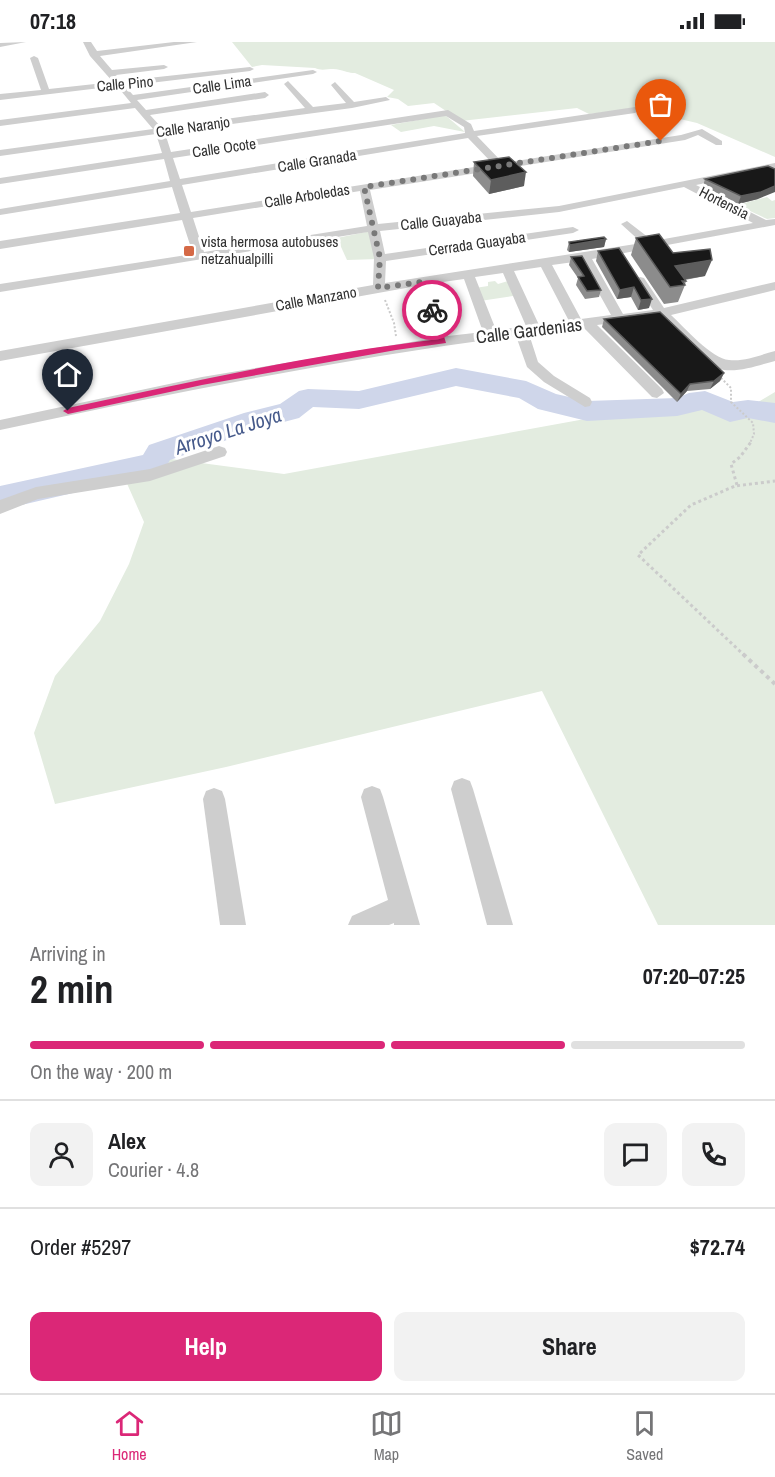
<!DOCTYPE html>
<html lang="en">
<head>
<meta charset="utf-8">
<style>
	body { margin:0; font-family:"Archivo Narrow",sans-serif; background:#f2f2f2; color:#202124; height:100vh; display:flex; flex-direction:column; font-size:22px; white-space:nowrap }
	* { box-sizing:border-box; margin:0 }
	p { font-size:20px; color:#757577 }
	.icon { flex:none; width:33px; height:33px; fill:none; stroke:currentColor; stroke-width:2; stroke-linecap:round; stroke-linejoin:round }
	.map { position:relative; height:883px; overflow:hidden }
	.side { display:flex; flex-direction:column; background:#fff; flex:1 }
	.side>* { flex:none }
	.pin { position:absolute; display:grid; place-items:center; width:51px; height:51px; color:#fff; margin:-62px -26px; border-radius:50% 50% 50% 0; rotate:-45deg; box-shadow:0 0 6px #0007 }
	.pin .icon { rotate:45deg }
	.courier { position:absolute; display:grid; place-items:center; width:60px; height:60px; margin:-30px; border:4px solid #db2777; border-radius:50%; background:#fff; color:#222; box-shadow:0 2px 8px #0007 }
	.head em { font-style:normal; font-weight:700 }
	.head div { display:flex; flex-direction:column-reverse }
	.head { display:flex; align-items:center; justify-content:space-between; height:102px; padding:0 30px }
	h1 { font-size:39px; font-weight:700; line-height:45px }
	.bar { display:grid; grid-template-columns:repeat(4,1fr); gap:9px 6px; align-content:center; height:72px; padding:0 30px }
	.bar i { height:8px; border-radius:4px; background:#e0e0e0 }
	.bar .on { background:#db2777 }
	.bar p { grid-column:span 4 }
	.line { display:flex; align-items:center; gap:15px; padding:0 30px; border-top:2px solid #e0e0e0 }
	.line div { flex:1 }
	.round { display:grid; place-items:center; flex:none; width:63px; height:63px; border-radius:12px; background:#f2f2f2 }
	.cta { display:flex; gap:12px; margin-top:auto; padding:12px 30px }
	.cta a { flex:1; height:69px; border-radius:12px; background:#db2777; color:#fff; font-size:24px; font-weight:700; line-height:69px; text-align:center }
	.cta a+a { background:#f2f2f2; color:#202124 }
	.status { display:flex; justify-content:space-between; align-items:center; height:42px; padding:0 30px; background:#fff; direction:ltr }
	.status svg { height:16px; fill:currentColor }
	.tabs { display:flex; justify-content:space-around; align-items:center; height:84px; border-top:2px solid #e0e0e0; background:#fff; font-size:16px; color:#757577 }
	.tabs a { display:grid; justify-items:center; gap:3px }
	.tabs .on { color:#db2777 }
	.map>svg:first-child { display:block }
</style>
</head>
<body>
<div class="status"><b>07:18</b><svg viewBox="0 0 49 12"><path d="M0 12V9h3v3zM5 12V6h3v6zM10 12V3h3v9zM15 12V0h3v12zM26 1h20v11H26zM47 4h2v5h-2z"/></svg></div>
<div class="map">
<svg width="775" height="883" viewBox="0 0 775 883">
	<rect width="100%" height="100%" fill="#fff"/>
	<g fill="#e3ece0">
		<path d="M232,0h543v115l-78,-34 -60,-14 -48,5 -12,-6 -116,13 -27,-18 -26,3 -10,-7 -11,-2 7,-7 -39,-17c-7,0 -9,-2 -15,-3 -9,-3 -17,2 -25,-2l-53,-3 -10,2z"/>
		<path d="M445,73l20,17 -31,-6 -33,6 -10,-7z"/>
		<path d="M767,155l5,4 3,-1v18l-8,1 -30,-14z"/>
		<path d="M371,189l7,28 -31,1 -10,-22z"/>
		<path d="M495,239l3,3 10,-3 11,14 -39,6 -5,-13 13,-2v-4z"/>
		<path d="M775,350v533h-117l-116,-234 -316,76 -171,37 -21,-71 21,-57 45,-55 29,-57 15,-42 -23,-52 35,-13 128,17 301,-55 27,-1 143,-14z"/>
	</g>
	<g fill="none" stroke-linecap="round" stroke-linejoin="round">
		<path fill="#cfd6ea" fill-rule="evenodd" d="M456,326l70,13 30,13 31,7 90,-3 12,-5 16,-2 28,11 15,-2 27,3v20l-27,-5 -18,4 -28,-12 -25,6 -90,5 -49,-12 -19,-11 -63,-12 -97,23 -46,-2 -14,11 -38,10 -91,32 -7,12 -163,38v-24l143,-31 6,-10 95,-32 36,-9 19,-13 9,-2 51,2z"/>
		<g stroke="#cbcbcb" stroke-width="2" stroke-dasharray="2 2" stroke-linecap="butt">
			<path d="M385,258l9,23 2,13"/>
			<path d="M721,336l10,10v14l22,21 1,11 -4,9"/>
		</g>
		<g stroke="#cbcbcb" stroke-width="3" stroke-dasharray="3 3" stroke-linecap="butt">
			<path d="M737,443l-6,-21 9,-7 11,-15"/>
			<path d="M745,614l-107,-101 53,-50 44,-19 40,-5"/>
		</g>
		<path stroke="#cbcbcb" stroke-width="4" stroke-dasharray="4 4" stroke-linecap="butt" d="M743,612l32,30"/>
		<g fill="#cecece" fill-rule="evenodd">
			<path d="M26,0l-26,5v-4z"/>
			<path d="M83,0h8l6,9 77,-9h23l-97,14 12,14 52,-5 4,2 -4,2 -48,6 5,6 129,-14 4,2 -4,2 -125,15 8,9 180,-25 4,2 -4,2 -176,26 9,10 119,-18 4,3 -4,3 -115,17 12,13 143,-20 -21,-24 4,-3 25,26 33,-4 -15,-18 4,-3 19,20 32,-5 4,3 -38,8 -187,25 6,19 277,-42 23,14 3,7 161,-24 4,3 -4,3 -158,23 26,27 178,-28 21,-6 20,12v4h-6l-18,-10 -13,5 -315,50 8,34 181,-18 216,-43v6l-79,16 70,35 9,-1v6l-183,34 31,55 30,-4 -19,-29 6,-4 4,1 20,30 111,-26v8l-104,25c13,12 41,44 58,45 15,2 31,-5 46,-9v10c-16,4 -34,11 -51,9 -21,-3 -50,-38 -66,-53l-61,8 65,64 2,4 -7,5 -5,-1 -69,-70 -54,7 9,28 16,14 36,22 2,4 -2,4 -5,1 -41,-25 -17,-15 -11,-31c-174,23 -345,57 -516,94v-10l202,-43 233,-39 -18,-52 -417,75v-10l373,-66 1,-27 -6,-26 -368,60v-8l193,-30 -11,-34 -182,29v-8l180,-28 -8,-26 -172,28v-6l170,-28 -6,-22 -164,25v-6l162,-25 -6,-19 -156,22v-6l153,-21 -18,-21 -135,18v-6l131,-17 -14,-17 -117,14v-6l41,-4 -11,-32 4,-2 4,2 11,31 64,-7 -23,-26zM446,74l18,11 1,6 -285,46 -7,-21zM468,96l25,26 -302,48 -9,-27zM684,145l69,36 -100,18 -26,-20 -6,3 21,19 -257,40 1,-22 187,-28 6,-3 -6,-3 -188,27 -5,-23 179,-19zM360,149l7,35 -163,26 -11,-34zM581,219l30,54 -30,4 -29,-54zM541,225l28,54 -30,4 -25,-54zM503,231l23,53 -30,4 -21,-53zM464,237l19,53 -35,4 -19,-52z"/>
			<path d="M219,404l6,2 2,4 -2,4 -75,25 -112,18 -38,15v-14l36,-13 114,-18z"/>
			<path d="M462,736l8,3 3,8 40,136h-26l-36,-136 3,-8z"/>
			<path d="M372,744l8,3 3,8 37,128h-26v-2l-5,2h-41l4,-9 36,-16 -27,-103 3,-8z"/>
			<path d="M214,746l8,3 3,8 21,126h-26l-17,-126 3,-8z"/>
		</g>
	</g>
	<g fill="#8c8c8c">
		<path d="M474,120l50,24 -35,8 -16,-18z"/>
		<path d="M705,137l53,20 -20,5 -35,-18z"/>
		<path d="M636,196l37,15 32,23 -20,4 1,1 -1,4 -7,17 -14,2 -33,-49z"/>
		<path d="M606,197l-2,8 -35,5 -2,-2 2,-8z"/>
		<path d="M619,206l30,60 -11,2 -7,-13 -14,2 -21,-38 2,-10z"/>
		<path d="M571,215l30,33 -2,7 -14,2 -9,-14 2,-7 -9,-13z"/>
		<path d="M604,277l120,54 -4,8 -10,8 -23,2 -10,11 -75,-75z"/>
	</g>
	<g fill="#5d5d5d">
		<path d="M526,130l-2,14 -35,8 2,-14z"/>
		<path d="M775,144v6l-17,7 -20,5 3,-8z"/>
		<path d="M606,197l-2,8 -35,5 1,-7z"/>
		<path d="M712,218l-7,16 -36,6 6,-16z"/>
		<path d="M634,245l-3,10 -14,2 3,-9z"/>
		<path d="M652,257l-3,9 -11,2 3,-10z"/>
		<path d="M724,331l-4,8 -10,8 4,-8z"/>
		<path d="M690,342l-3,7 -10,11 4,-8z"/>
	</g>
	<g fill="#181818" stroke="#5d5d5d" stroke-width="1.5">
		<path d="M509,115l17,15 -35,8 -17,-18z"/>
		<path d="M768,124l7,3v17l-14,6 -20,4 -36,-17z"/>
		<path d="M659,192l14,19 37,-4 2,11 -37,6 11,15h-4l3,4 -15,2 -34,-49z"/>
		<path d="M604,195l2,2 -36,6 -1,-3z"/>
		<path d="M619,206l33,51 -11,1 -7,-13 -14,3 -22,-39z"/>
		<path d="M582,214l19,34 -14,1 -9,-14 6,-1 -13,-19z"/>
		<path d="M660,270l64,61 -10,8 -24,3 -9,10 -77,-75z"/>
	</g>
	<path fill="#db2777" d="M432,266l4,2 10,33 -50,7 -194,35 -134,29 -5,-3 5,-3c122,-26 246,-54 371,-69l-11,-29z"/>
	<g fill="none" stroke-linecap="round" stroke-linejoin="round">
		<path stroke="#797979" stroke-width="6" stroke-dasharray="0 10.8" d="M432,268l-10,-28 -44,6 2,-30 -16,-71 297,-46"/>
	</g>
	<rect fill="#d56946" stroke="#fff" stroke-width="2" x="183" y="203" width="12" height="12" rx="3"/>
	<g text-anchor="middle" stroke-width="6" stroke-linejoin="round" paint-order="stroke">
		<g font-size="15" fill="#313131" stroke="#fff">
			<text transform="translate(125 42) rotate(-5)" y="5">Calle Pino</text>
			<text transform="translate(222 43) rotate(-8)" y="5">Calle Lima</text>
			<text transform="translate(193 85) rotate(-8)" y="5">Calle Naranjo</text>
			<text transform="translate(224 106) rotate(-8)" y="5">Calle Ocote</text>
			<text transform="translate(317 119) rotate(-9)" y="5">Calle Granada</text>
			<text transform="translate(307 154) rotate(-9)" y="5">Calle Arboledas</text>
			<text transform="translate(724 161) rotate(27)" y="5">Hortensia</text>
			<text transform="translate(441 179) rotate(-6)" y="5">Calle Guayaba</text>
			<text transform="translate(477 202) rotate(-8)" y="5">Cerrada Guayaba</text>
			<text transform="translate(316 257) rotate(-10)" y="5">Calle Manzano</text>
		</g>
		<g font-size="15" fill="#313131" stroke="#fff" text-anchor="start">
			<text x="201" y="205">vista hermosa autobuses<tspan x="201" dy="17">netzahualpilli</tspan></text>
		</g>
		<g font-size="18" fill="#313131" stroke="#fff">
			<text transform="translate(529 289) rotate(-7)" y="6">Calle Gardenias</text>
		</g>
		<g font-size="20" font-style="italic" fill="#465a8b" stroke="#fff">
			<text transform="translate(228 389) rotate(-18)" y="7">Arroyo La Joya</text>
		</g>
	</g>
</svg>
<div class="pin" style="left:661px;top:99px;background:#ea580c"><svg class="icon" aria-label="bag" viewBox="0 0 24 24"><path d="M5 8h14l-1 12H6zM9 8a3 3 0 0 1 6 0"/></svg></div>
<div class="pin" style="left:68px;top:369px;background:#1f2937"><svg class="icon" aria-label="home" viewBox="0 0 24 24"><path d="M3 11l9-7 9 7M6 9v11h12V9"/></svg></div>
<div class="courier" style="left:432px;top:268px"><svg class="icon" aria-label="bike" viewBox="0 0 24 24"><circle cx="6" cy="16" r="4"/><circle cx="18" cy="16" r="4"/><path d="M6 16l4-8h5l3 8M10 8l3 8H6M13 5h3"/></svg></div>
</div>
<section class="side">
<div class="head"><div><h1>2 min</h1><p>Arriving in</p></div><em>07:20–07:25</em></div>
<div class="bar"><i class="on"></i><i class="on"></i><i class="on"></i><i></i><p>On the way · 200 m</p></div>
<div class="line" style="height:108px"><a class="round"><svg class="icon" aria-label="person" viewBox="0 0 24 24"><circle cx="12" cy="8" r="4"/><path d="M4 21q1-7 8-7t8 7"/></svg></a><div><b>Alex</b><p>Courier · 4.8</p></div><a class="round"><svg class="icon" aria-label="chat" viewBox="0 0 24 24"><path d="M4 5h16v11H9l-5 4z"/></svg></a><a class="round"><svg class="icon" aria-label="phone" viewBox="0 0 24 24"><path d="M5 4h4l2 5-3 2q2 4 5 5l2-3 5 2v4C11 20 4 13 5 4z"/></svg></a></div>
<div class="line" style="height:78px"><div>Order #5297</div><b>$72.74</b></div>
<div class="cta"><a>Help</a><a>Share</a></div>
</section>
<nav class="tabs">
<a class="on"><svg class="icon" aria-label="home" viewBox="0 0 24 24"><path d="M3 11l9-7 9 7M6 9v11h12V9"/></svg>Home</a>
<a><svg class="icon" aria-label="map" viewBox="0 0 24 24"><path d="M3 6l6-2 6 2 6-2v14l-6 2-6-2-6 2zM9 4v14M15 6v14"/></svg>Map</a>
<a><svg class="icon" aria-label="saved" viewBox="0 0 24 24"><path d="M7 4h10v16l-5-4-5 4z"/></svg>Saved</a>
</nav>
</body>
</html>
